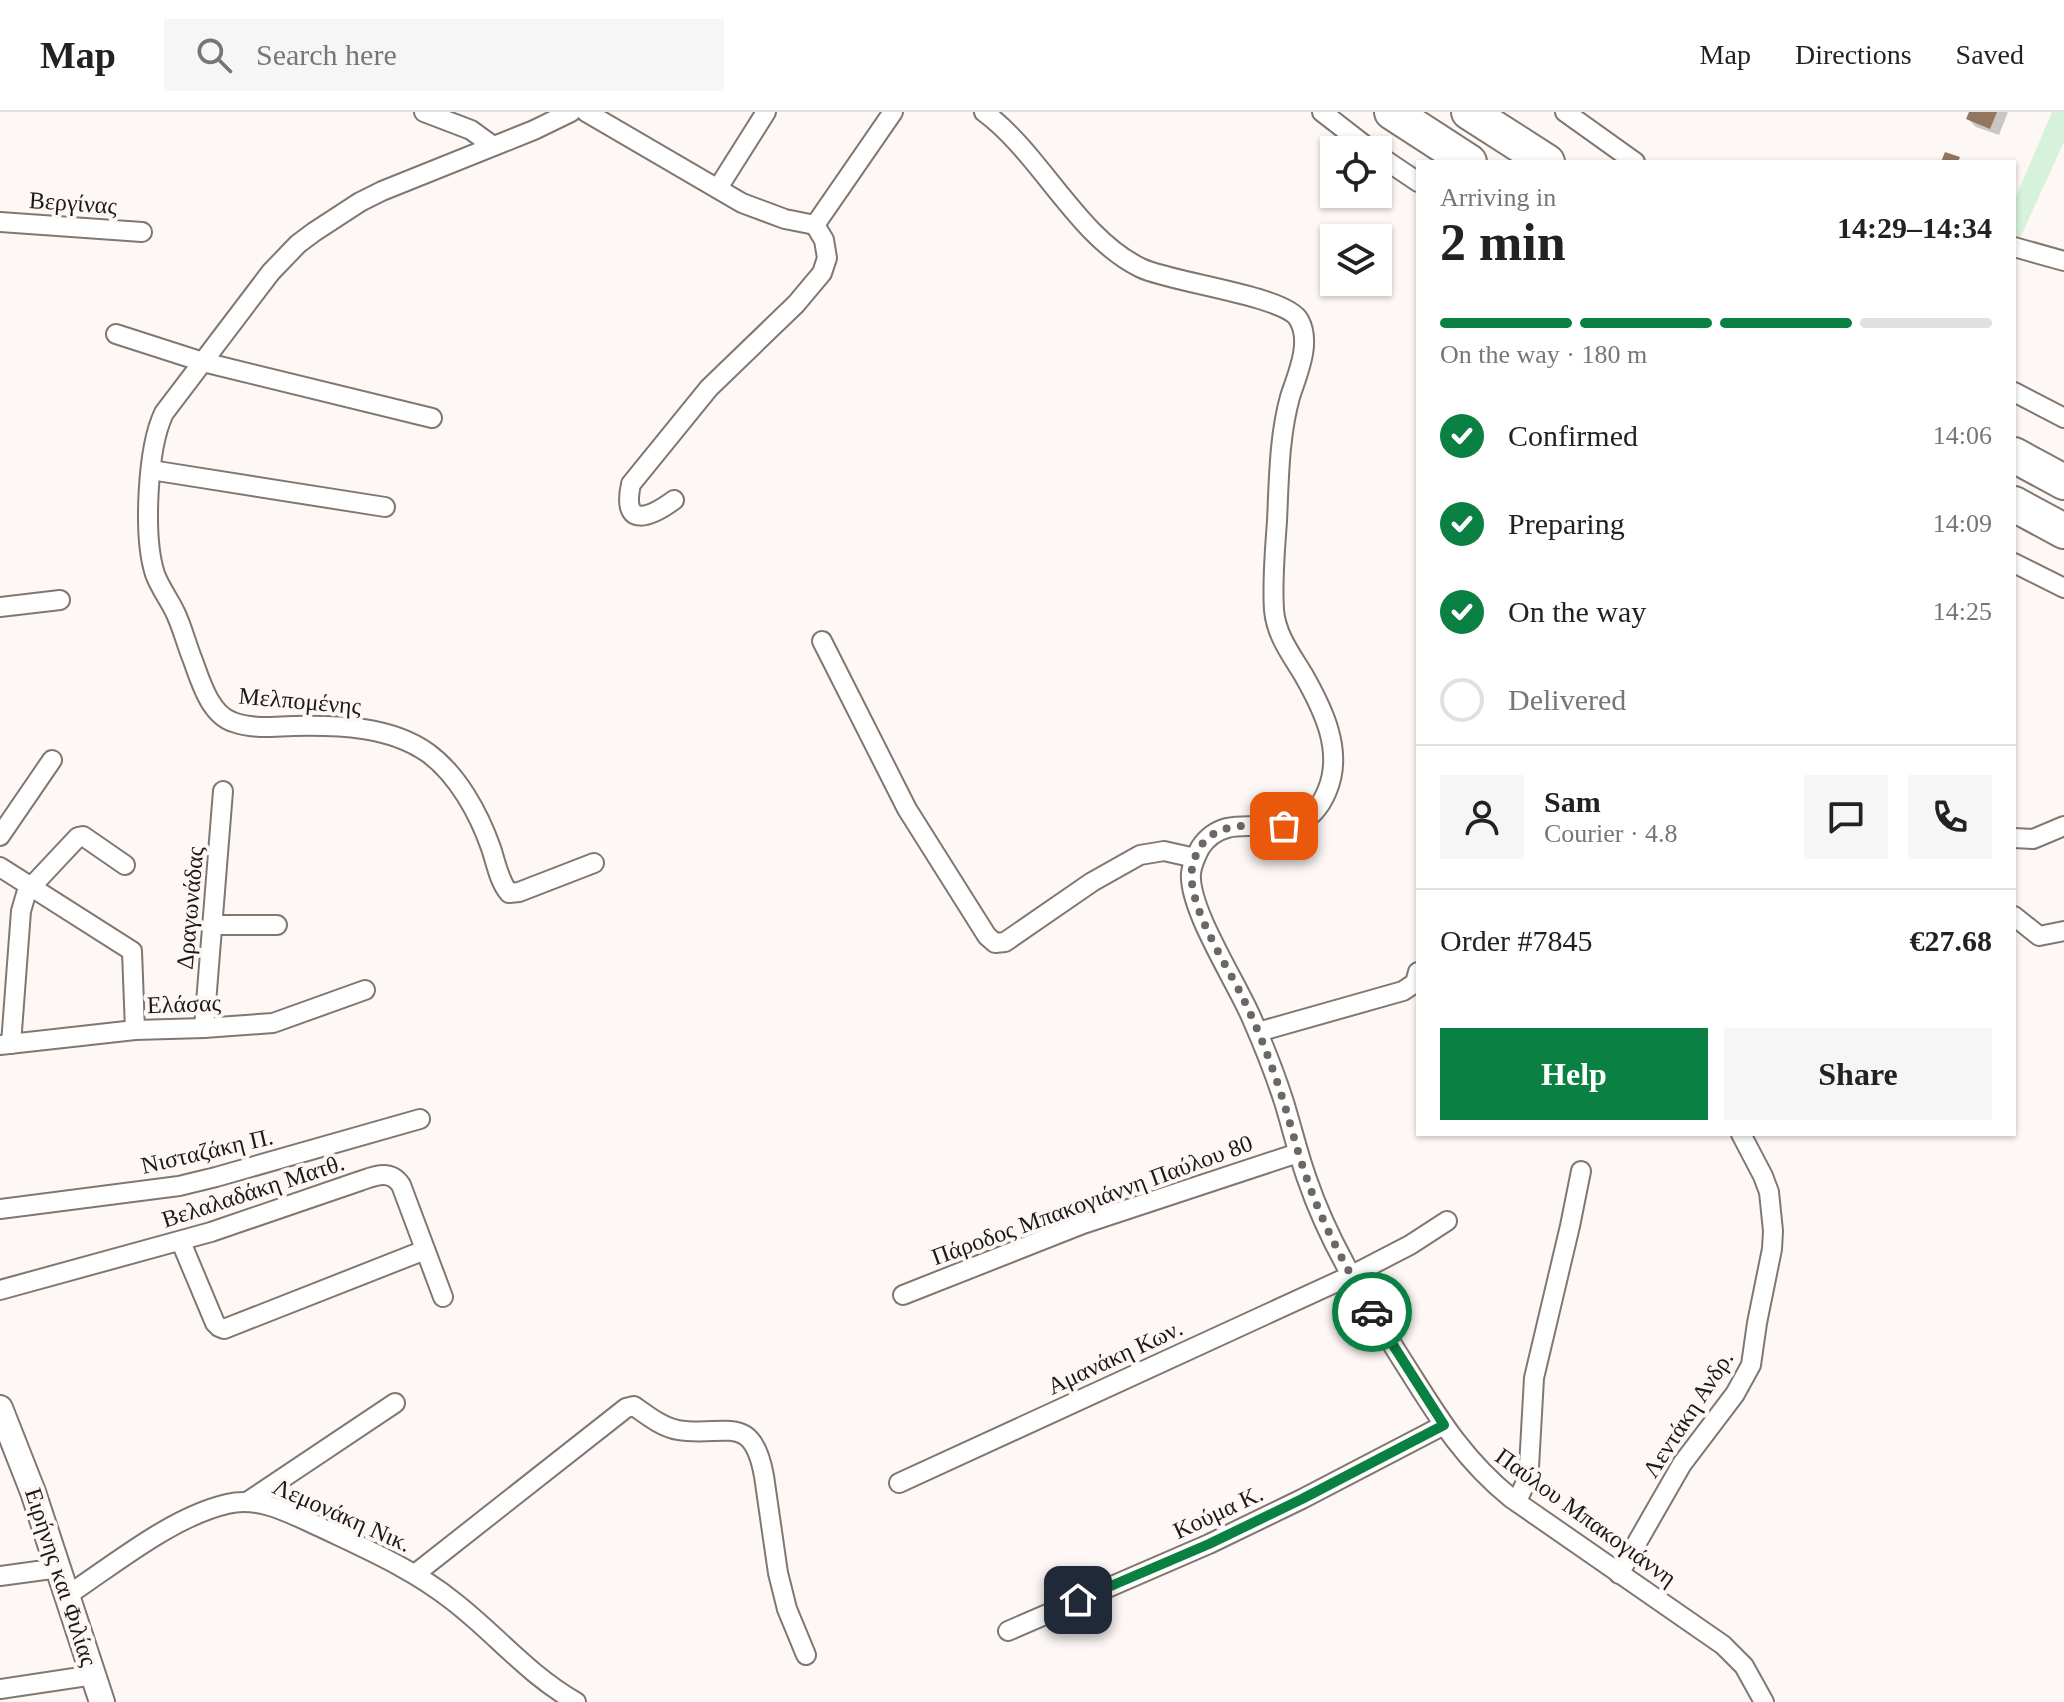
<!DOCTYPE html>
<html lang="en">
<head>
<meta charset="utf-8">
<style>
	body { margin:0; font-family:Georgia,serif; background:#f6f6f6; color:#222; height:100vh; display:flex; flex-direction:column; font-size:30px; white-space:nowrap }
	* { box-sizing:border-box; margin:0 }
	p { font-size:26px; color:#767676 }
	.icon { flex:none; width:44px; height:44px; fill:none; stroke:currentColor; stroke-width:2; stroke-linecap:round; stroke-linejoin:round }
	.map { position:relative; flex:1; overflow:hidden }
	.side { position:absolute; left:1416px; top:48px; width:600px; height:976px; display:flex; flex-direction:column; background:#fff; border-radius:0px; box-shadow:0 2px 6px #0004 }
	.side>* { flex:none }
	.buttons { position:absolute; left:1320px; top:24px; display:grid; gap:16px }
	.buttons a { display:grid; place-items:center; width:72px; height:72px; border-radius:0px; background:#fff; box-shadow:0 2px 6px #0004; font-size:40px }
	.pin { position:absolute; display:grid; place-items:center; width:68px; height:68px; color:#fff; margin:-34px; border-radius:16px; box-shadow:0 4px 12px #0006 }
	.courier { position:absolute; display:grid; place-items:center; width:80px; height:80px; margin:-40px; border:6px solid #0b8043; border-radius:50%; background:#fff; color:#222; box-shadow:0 2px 10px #0007 }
	.head em { font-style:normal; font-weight:700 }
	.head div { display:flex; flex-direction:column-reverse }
	.head { display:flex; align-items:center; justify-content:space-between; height:136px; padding:0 24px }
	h1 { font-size:52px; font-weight:700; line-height:60px }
	.bar { display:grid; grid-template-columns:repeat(4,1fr); gap:12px 8px; align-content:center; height:96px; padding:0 24px }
	.bar i { height:10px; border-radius:6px; background:#e0e0e0 }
	.bar .active { background:#0b8043 }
	.bar p { grid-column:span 4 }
	.line { display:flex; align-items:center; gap:20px; padding:0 24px; border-top:2px solid #e0e0e0 }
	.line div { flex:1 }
	.round { display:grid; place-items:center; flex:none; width:84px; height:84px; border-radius:0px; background:#f6f6f6 }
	ol { padding:0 24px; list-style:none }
	li { display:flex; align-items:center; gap:24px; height:88px }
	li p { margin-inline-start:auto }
	li .icon { padding:8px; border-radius:50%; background:#0b8043; color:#fff; stroke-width:4 }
	li:last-child { color:#767676 }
	li i { width:44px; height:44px; border:4px solid #e0e0e0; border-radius:50% }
	.cta { display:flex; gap:16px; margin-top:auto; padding:16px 24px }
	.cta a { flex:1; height:92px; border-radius:0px; background:#0b8043; color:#fff; font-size:32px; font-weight:700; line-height:92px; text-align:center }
	.cta a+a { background:#f6f6f6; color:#222 }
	header { display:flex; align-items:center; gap:48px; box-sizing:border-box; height:112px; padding:0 40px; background:#fff; border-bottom:2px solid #e0e0e0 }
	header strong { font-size:38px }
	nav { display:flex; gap:44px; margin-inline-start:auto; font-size:28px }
	.search { width:560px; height:72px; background:#f6f6f6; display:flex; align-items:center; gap:20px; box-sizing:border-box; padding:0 28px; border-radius:0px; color:#767676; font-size:30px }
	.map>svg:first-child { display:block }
</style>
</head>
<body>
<header>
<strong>Map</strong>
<div class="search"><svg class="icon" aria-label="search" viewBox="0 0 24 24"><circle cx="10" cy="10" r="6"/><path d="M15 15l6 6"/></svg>Search here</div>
<nav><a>Map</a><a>Directions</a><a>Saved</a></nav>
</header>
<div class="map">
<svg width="2064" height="1590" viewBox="0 0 2064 1590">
	<rect width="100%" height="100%" fill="#fdf8f5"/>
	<path fill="#d7f2dc" d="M2052,0h12v30l-44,96 -6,-2v-35z"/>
	<path fill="#0003" d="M1971,0h37l-9,23 -23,-8 -8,-8z"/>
	<g fill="#937660">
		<path d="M1969,0h28l-7,17 -24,-10z"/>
		<path d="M1945,40l15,5 -2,5h-17z"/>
	</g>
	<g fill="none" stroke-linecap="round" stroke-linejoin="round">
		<g stroke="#82776f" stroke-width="22">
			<g id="minor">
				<path d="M424,0l47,18 22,16"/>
				<path d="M571,0l-37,18 -152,61 -22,11 -46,30 -16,12 -27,28 -107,141c-17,35 -21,124 -9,161 5,14 14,25 20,38 7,14 11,31 17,46 8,21 17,56 41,64 19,7 41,5 60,4 45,-1 97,0 135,27 30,22 51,61 63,95 5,15 8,33 18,45l10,-1 75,-29"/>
				<path d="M586,0l156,91 43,16 30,6"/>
				<path d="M984,0c57,42 93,125 157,156 32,15 146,28 158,52 13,23 -2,55 -9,77 -11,40 -11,82 -13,124 -2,29 -5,59 -3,89 2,24 16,43 29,64 20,35 41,77 24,117 -29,70 -94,6 -127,57 -4,8 -8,16 -9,25 -3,36 46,110 61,146 12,27 23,55 32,83 8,26 14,52 23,77 21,62 56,118 90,173 36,56 61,103 114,146l212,147 21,21 20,36"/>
				<path d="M1322,0l49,38"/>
				<path d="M1565,0l70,50"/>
				<path d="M1378,43l40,27"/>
				<path d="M718,76l48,-76"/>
				<path d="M0,110l142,10"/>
				<path d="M2014,135l50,14"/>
				<path d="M116,222l87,28 229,56"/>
				<path d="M2014,280l50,26"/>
				<path d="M151,358l234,37"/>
				<path d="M674,388c-23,17 -53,30 -43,-16l78,-96 87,-84 26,-31 5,-15 -3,-18 -9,-15 78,-113"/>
				<path d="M2014,451l50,25"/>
				<path d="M0,495l60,-7"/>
				<path d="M822,529l85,168 80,127 8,7 10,-1 87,-60 48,-27 24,-4 31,7"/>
				<path d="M0,724l52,-76"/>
				<path d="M2014,726l19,1 31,-13"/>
				<path d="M0,755l132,84 3,79"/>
				<path d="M2014,804l25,20 25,-5"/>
				<path d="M212,813h65"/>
				<path d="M204,916l19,-237"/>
				<path d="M1258,920l145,-41 12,-8 3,-11"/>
				<path d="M11,932l10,-133 5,-17 6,-8 46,-49 5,-1 42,29"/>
				<path d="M0,933l135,-15 69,-2 69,-5 92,-33"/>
				<path d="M0,1097l179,-23 37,-9 204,-58"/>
				<path d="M181,1130l34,81 4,4 5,2 201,-79"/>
				<path d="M0,1178l211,-58 149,-51c15,-5 30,-12 41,4l42,112"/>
				<path d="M903,1183l180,-71 215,-71"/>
				<path d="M899,1371l453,-208 58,-30 37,-24"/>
				<path d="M1517,1389l8,-17 4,-17 5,-89 36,-152 11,-55"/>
				<path d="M247,1390l148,-99"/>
				<path d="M415,1462l211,-166 8,-2c14,10 28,21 44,24 46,8 74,-20 86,46l14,97 9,36 19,46"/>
				<path d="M1619,1462l63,-110 53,-70 16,-29 6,-42 15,-74 1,-18 -4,-39 -6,-16 -22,-42"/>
				<path d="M0,1464l59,-8"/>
				<path d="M68,1483c48,-32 104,-78 159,-91 33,-8 64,10 93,23 46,22 93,42 133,74 44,34 73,72 123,101"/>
				<path d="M1008,1519l201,-87 93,-45 142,-74"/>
				<path d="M0,1577l94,-14"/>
			</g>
		</g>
		<g stroke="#82776f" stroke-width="28">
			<path id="tertiary" d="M0,1296l33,84 69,210"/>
		</g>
		<g stroke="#82776f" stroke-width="38">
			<g id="motorway">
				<path d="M1392,0l77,50"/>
				<path d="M1469,0l78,50"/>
				<path d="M2014,343l50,27"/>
				<path d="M2014,392l50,27"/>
			</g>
		</g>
		<use href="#minor" stroke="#fff" stroke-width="18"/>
		<use href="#tertiary" stroke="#fff" stroke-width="24"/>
		<use href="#motorway" stroke="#fff" stroke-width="34"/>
	</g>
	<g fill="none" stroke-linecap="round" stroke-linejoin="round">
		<path stroke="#6b6764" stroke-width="8" stroke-dasharray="0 14.4" d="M1284,714c-37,0 -79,-8 -91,38 -10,36 34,101 50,134 16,33 29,67 40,102 8,25 14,51 23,76 16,48 41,93 66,136"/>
		<path stroke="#0b8043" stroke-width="10" d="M1078,1488l131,-56 93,-45 142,-74 -72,-113"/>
	</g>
	<g text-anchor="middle" stroke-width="8" stroke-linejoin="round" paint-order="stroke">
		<g font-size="24" fill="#1d1916" stroke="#fdf8f5">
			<text transform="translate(73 91) rotate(4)" y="8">Βεργίνας</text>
			<text transform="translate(300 589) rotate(5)" y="8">Μελπομένης</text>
			<text transform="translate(190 796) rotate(-85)" y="8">Δραγωνάδας</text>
			<text transform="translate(184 892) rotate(-2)" y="8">Ελάσας</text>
			<text transform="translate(207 1039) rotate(-13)" y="8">Νισταζάκη Π.</text>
			<text transform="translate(253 1079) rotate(-18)" y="8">Βελαλαδάκη Ματθ.</text>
			<text transform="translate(1092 1088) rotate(-20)" y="8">Πάροδος Μπακογιάννη Παύλου 80</text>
			<text transform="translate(1115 1245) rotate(-25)" y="8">Αμανάκη Κων.</text>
			<text transform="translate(1688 1302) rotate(-57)" y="8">Λεντάκη Ανδρ.</text>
			<text transform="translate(1218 1400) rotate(-25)" y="8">Κούμα Κ.</text>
			<text transform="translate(342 1403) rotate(24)" y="8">Λεμονάκη Νικ.</text>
			<text transform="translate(1586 1405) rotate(36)" y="8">Παύλου Μπακογιάννη</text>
			<text transform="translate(61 1465) rotate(72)" y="8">Ειρήνης και Φιλίας</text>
		</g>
	</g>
</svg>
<div class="buttons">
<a><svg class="icon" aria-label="locate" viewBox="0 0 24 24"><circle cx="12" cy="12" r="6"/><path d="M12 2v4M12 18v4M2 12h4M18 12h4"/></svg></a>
<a><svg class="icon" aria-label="layers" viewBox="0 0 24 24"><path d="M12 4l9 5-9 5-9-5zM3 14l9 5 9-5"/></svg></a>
</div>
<div class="pin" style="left:1284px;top:714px;background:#ea580c"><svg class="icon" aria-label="bag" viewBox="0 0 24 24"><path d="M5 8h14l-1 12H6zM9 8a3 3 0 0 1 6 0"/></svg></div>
<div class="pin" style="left:1078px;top:1488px;background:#1f2937"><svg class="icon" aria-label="home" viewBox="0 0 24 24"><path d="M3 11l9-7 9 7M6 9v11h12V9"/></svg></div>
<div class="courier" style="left:1372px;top:1200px"><svg class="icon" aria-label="car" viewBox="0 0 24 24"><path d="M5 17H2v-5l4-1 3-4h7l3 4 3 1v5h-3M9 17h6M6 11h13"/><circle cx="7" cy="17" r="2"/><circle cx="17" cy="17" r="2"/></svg></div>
<section class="side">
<div class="head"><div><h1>2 min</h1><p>Arriving in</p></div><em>14:29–14:34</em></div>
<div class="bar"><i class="active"></i><i class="active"></i><i class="active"></i><i></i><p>On the way · 180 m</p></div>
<ol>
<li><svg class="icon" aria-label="check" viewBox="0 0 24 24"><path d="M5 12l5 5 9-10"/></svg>Confirmed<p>14:06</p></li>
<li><svg class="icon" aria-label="check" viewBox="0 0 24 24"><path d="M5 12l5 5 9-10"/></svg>Preparing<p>14:09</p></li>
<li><svg class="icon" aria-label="check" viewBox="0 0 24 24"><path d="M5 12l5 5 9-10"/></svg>On the way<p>14:25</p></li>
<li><i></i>Delivered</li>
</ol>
<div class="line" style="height:144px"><a class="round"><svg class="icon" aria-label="person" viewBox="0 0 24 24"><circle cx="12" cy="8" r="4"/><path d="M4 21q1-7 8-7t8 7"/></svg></a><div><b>Sam</b><p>Courier · 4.8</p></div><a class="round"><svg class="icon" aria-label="chat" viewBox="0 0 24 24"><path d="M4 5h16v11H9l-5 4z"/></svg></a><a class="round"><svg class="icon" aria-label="phone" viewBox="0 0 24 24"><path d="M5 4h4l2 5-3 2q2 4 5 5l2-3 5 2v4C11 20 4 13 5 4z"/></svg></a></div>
<div class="line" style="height:104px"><div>Order #7845</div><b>€27.68</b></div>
<div class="cta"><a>Help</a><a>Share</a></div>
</section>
</div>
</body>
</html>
